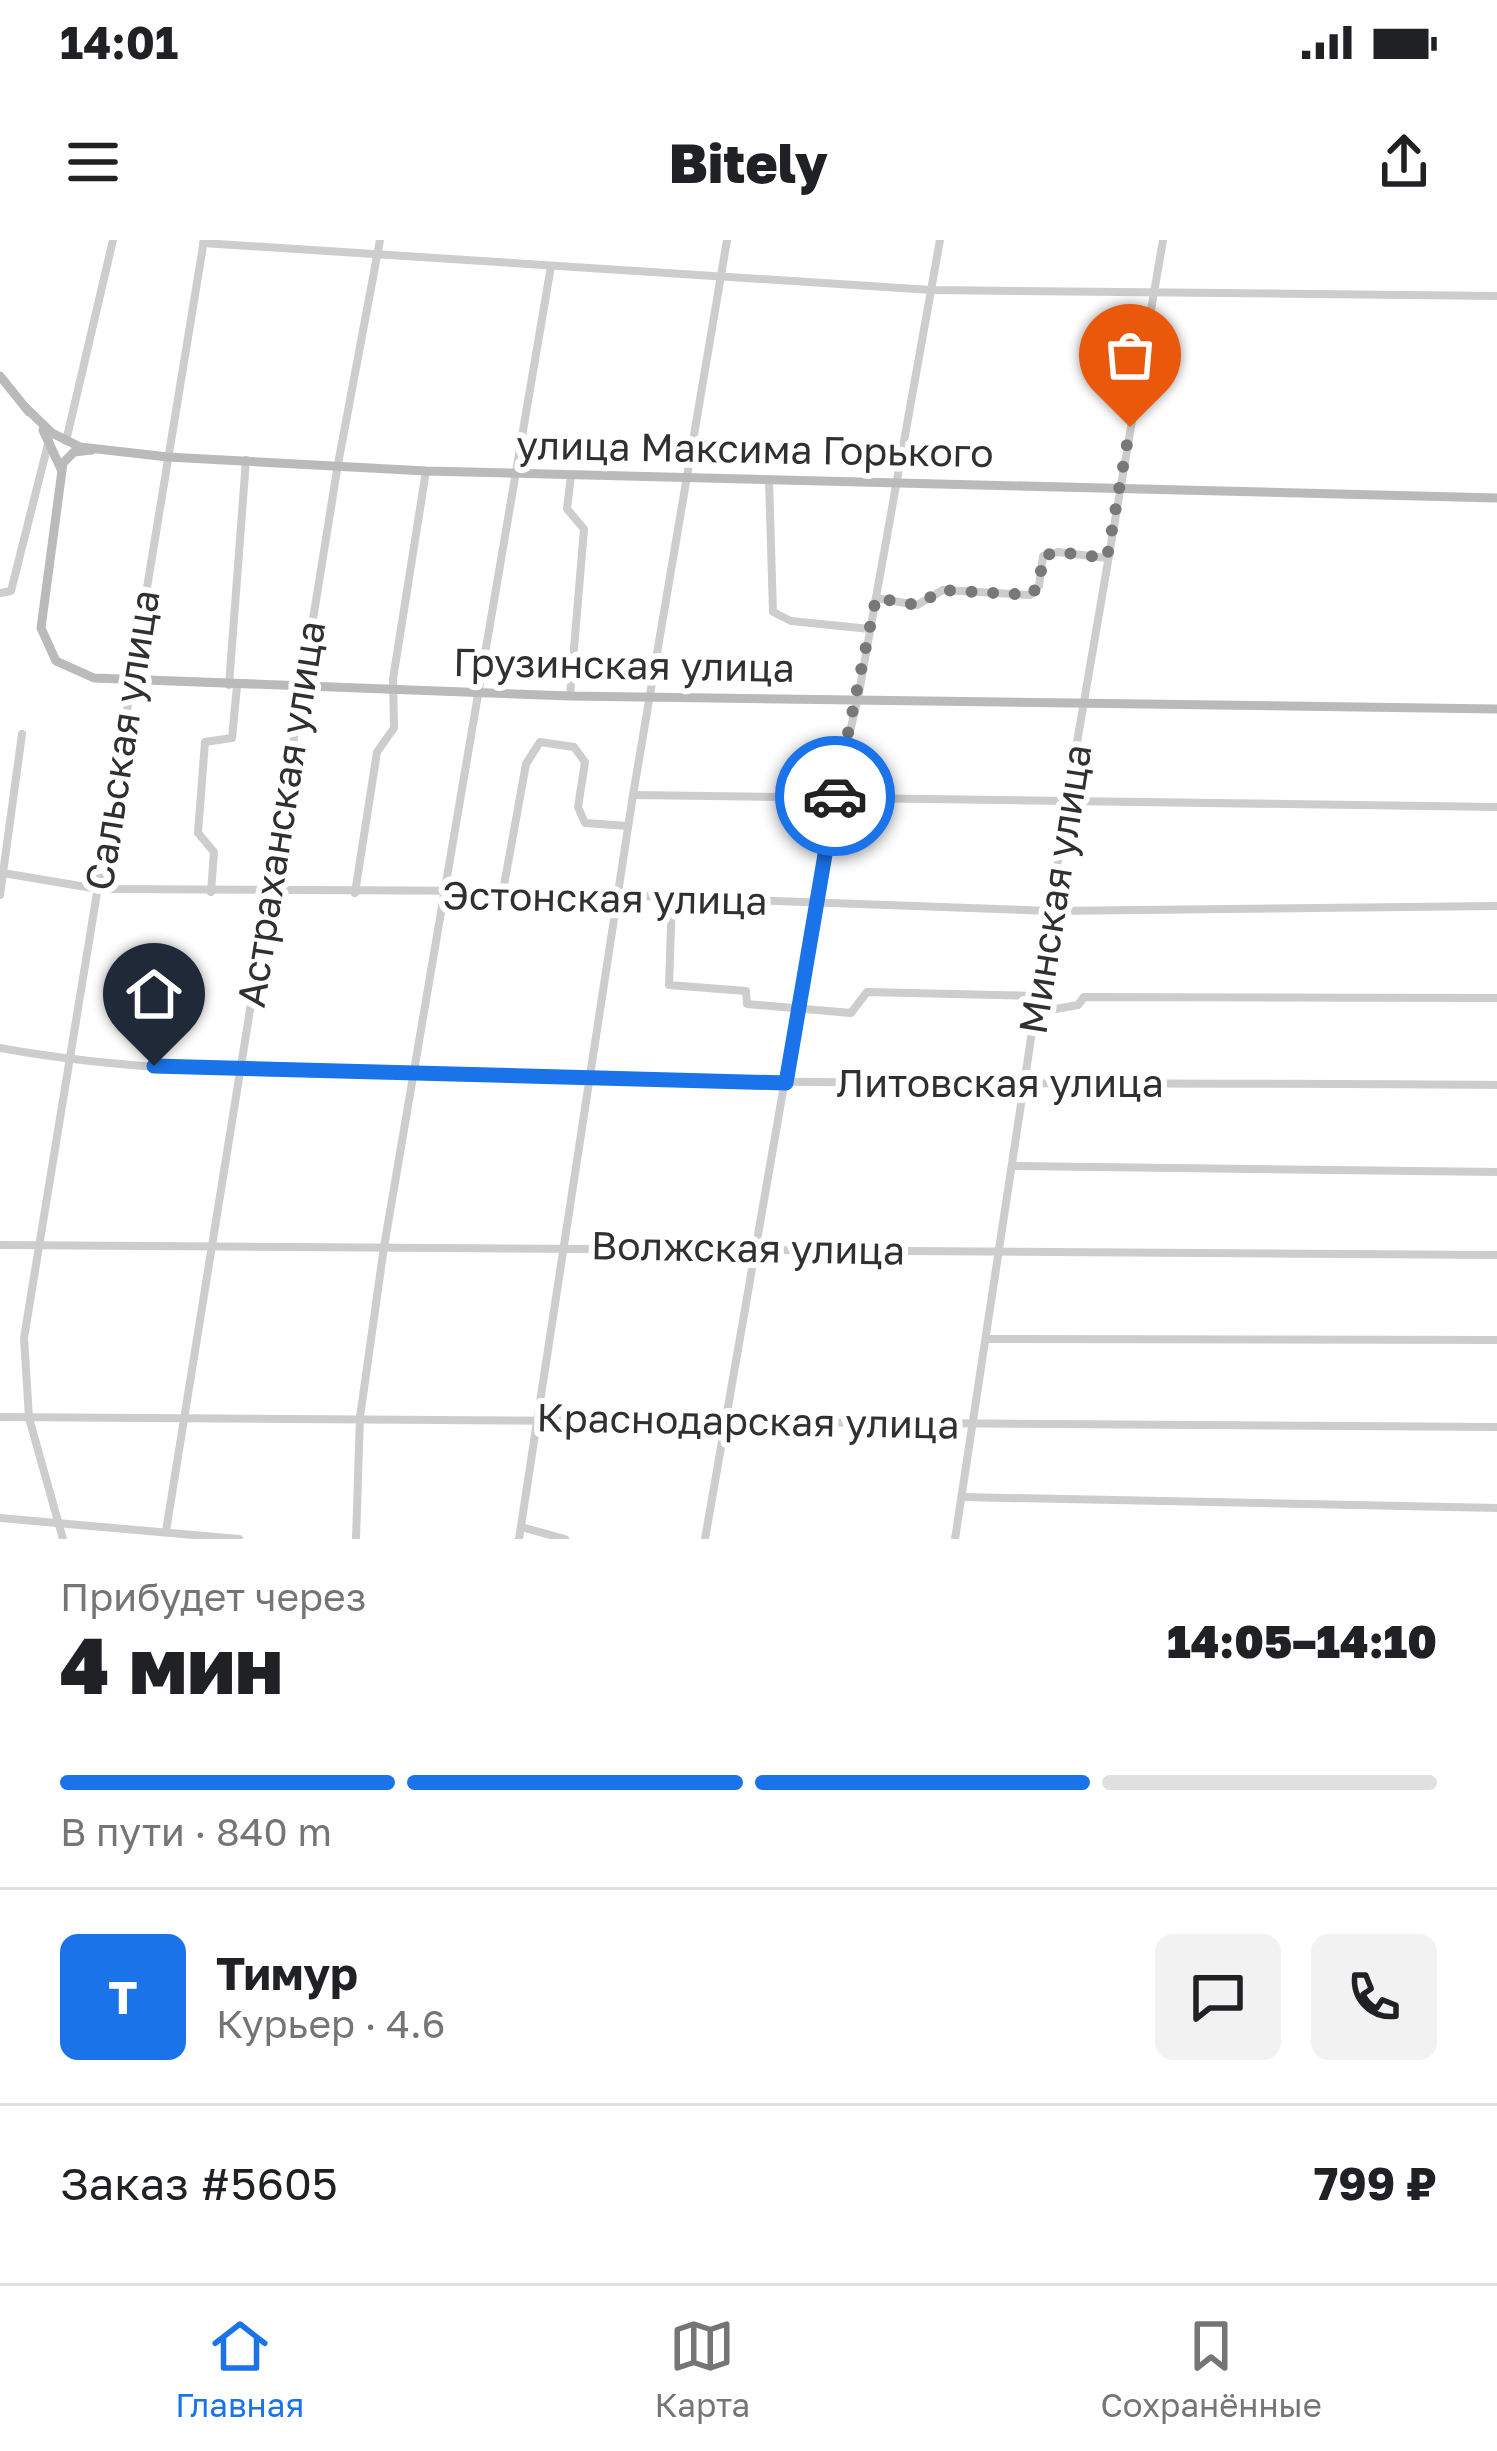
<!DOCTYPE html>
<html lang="ru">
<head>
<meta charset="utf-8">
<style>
	body { margin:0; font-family:"Golos Text",sans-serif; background:#f2f2f2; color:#202124; height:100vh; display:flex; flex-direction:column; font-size:45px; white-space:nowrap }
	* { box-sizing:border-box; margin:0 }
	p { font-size:39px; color:#757577 }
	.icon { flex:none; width:66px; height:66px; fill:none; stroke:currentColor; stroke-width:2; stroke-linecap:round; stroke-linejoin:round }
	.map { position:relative; height:1299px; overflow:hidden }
	.sheet { display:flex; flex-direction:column; background:#fff; flex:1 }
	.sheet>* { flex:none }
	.pin { position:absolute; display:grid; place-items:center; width:102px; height:102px; color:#fff; margin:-123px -51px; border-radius:50% 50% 50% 0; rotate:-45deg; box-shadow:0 0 12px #0007 }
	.pin .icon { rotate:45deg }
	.courier { position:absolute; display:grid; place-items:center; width:120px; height:120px; margin:-60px; border:9px solid #1a73e8; border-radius:50%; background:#fff; color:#222; box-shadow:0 3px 15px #0007 }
	.head em { font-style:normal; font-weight:800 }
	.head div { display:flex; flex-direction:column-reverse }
	.head { display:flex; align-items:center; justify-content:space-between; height:204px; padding:0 60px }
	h1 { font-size:78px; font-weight:800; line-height:90px }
	.bar { display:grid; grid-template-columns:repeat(4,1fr); gap:18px 12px; align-content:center; height:144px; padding:0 60px }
	.bar i { height:15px; border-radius:9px; background:#e0e0e0 }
	.bar .current { background:#1a73e8 }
	.bar p { grid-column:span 4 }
	.line { display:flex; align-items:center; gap:30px; padding:0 60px; border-top:3px solid #e0e0e0 }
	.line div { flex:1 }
	.round { display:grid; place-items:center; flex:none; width:126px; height:126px; border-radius:18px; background:#f2f2f2 }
	.status { display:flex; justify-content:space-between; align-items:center; height:84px; padding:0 60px; background:#fff; direction:ltr }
	.status svg { height:33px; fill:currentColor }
	header { display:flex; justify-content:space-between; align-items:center; height:156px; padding:0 60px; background:#fff; font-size:54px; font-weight:800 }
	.tab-bar { display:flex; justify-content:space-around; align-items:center; height:168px; border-top:3px solid #e0e0e0; background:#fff; font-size:33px; color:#757577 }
	.tab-bar a { display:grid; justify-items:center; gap:6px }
	.tab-bar .current { color:#1a73e8 }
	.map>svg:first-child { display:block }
</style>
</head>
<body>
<div class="status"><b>14:01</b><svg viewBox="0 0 49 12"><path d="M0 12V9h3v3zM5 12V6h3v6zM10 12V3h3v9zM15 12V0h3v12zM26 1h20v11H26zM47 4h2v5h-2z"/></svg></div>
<header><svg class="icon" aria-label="menu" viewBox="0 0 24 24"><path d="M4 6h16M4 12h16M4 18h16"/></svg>Bitely<svg class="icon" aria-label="share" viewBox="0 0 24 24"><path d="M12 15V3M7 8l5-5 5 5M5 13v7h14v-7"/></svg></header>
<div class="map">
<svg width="1497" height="1299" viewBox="0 0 1497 1299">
	<rect width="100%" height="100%" fill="#fff"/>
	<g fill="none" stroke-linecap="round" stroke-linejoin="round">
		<g stroke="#cdcdcd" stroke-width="8">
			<path d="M203,3l728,47 566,6"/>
			<path d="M66,201l47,-201"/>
			<path d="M769,240l4,132 18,9 79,8"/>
			<path d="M0,353l11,-2 38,-151"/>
			<path d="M876,358l41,7 26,-15 87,5 9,-9 4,-30 15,-4 49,6"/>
			<path d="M229,445l17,-225"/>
			<path d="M570,456l14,-167 -17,-20 4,-34"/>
			<path d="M633,555l864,12"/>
			<path d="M3,633l95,16 405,2 548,20 446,-5"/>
			<path d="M503,651l23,-127 14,-22 34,5 11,15 -7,45 7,16 43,3"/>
			<path d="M211,652l3,-40 -16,-19 7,-91 27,-4 5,-52"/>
			<path d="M355,653l22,-141 17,-24 -1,-49 33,-208"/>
			<path d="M0,655l22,-161"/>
			<path d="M672,660l-3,85 77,6 1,13 104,9 16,-21 171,4 12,14 28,-5 6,-8 413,1"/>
			<path d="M0,808c158,29 320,24 480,28 339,10 678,6 1017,9"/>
			<path d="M1012,926l485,6"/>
			<path d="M0,1005l1497,10"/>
			<path d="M986,1099l511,1"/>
			<path d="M0,1177l1497,10"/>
			<path d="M962,1257l535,11"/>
			<path d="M0,1278l239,21"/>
			<path d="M521,1287l44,12"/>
			<path d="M166,1291l172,-1067 42,-224"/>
			<path d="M63,1299l-34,-121 -5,-80 180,-1098"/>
			<path d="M356,1299l4,-122 24,-170 167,-981"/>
			<path d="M519,1299l114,-744 94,-555"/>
			<path d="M705,1299l129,-741 24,-100 82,-458"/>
			<path d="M955,1299l112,-738 96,-561"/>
		</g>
		<g stroke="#bababa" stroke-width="9">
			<path d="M0,136l29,36"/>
			<path d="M25,167l27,26 28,14 88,10 258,14 1071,27"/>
			<path d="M43,190l18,39"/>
			<path d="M92,210l-18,2 -11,11 -22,165 15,33 38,17 476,18 927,13"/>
		</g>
	</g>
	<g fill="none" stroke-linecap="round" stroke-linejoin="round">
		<path stroke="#787878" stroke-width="12" stroke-dasharray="0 21.6" d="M835,556l41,-198 41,7 26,-15 87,5 9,-9 4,-30 15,-4 49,6 23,-131"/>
		<path stroke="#1a73e8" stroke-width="15" d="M154,826l632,17 49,-287"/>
	</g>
	<g text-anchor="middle" stroke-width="12" stroke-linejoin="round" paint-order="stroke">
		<g font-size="39" fill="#303030" stroke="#fff">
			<text transform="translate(755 209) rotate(1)" y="14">улица Максима Горького</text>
			<text transform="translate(624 425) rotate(1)" y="14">Грузинская улица</text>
			<text transform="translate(122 500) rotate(-81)" y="14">Сальская улица</text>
			<text transform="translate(281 574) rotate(-81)" y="14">Астраханская улица</text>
			<text transform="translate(1055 649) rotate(-81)" y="14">Минская улица</text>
			<text transform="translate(605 658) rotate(1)" y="14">Эстонская улица</text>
			<text x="1000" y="857">Литовская улица</text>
			<text transform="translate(748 1008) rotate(1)" y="14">Волжская улица</text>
			<text transform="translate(748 1181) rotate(1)" y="14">Краснодарская улица</text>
		</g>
	</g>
</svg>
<div class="pin" style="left:1130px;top:187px;background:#ea580c"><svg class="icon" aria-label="bag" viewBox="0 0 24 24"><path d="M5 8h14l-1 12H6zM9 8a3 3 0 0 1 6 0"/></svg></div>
<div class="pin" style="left:154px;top:826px;background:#1f2937"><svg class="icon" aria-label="home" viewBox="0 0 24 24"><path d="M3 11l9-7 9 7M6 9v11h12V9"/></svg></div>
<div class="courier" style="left:835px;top:556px"><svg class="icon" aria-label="car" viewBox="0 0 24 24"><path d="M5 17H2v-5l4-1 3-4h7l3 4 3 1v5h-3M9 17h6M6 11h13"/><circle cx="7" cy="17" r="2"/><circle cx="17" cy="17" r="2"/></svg></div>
</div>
<section class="sheet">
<div class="head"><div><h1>4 мин</h1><p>Прибудет через</p></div><em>14:05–14:10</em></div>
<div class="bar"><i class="current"></i><i class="current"></i><i class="current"></i><i></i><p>В пути · 840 m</p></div>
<div class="line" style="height:216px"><b class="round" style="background:#1a73e8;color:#fff">Т</b><div><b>Тимур</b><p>Курьер · 4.6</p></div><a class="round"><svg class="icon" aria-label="chat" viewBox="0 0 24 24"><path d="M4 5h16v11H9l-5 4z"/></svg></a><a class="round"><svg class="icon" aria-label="phone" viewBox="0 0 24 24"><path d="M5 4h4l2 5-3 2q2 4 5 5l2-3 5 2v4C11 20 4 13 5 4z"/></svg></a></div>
<div class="line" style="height:156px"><div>Заказ #5605</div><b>799 ₽</b></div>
</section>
<nav class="tab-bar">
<a class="current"><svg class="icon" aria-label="home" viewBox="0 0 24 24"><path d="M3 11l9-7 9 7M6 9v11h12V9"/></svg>Главная</a>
<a><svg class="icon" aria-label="map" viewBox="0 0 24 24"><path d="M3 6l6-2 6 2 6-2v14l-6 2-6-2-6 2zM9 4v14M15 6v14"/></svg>Карта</a>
<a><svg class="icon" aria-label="saved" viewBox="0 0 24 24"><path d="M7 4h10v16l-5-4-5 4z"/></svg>Сохранённые</a>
</nav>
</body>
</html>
